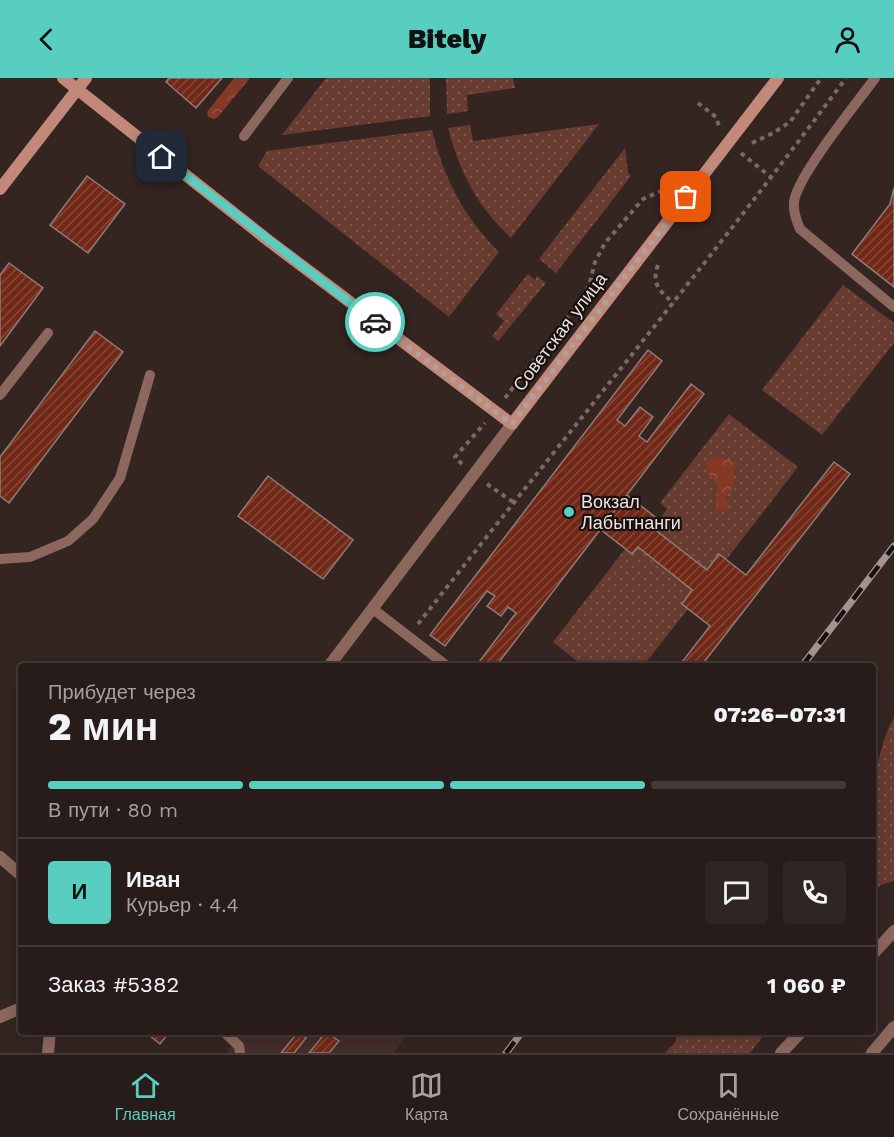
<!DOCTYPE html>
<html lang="ru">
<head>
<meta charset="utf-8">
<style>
	body { margin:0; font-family:"Work Sans",sans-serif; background:#2f2522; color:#f1f3f6; height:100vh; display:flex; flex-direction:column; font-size:22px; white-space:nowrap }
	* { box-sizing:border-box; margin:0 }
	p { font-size:20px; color:#a4a1a2 }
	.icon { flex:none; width:33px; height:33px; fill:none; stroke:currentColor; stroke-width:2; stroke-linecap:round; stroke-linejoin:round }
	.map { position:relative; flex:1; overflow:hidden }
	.side { position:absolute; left:18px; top:585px; width:858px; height:372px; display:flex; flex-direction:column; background:#271c19; border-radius:6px; box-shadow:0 3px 15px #0003,0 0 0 2px #433a38 }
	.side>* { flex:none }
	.pin { position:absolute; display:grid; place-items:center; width:51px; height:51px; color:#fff; margin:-26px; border-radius:12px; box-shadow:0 3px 9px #0006 }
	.courier { position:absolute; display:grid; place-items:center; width:60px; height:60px; margin:-30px; border:4px solid #58cec1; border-radius:50%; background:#fff; color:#222; box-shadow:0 2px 8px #0007 }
	.head em { font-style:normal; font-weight:800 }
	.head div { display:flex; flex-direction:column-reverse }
	.head { display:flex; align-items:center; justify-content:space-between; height:102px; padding:0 30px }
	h1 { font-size:39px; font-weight:800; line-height:45px }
	.bar { display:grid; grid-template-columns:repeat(4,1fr); gap:9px 6px; align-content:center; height:72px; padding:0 30px }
	.bar i { height:8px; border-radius:4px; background:#433a38 }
	.bar .selected { background:#58cec1 }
	.bar p { grid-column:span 4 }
	.line { display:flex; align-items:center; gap:15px; padding:0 30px; border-top:2px solid #433a38 }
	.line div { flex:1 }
	.round { display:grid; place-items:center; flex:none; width:63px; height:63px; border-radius:6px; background:#2f2522 }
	header { display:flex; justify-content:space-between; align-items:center; height:78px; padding:0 30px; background:#58cec1; color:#111; font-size:27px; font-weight:800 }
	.menu { display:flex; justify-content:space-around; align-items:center; height:84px; border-top:2px solid #433a38; background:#271c19; font-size:16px; color:#a4a1a2 }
	.menu a { display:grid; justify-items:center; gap:3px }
	.menu .selected { color:#58cec1 }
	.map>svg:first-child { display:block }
</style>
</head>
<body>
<header><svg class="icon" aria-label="back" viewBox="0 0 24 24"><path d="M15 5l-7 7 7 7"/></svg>Bitely<svg class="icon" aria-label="person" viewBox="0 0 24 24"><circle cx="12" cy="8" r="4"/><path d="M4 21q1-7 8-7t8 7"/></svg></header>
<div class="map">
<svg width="894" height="975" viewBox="0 0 894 975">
	<defs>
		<pattern id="grass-dots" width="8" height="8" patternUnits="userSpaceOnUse" patternTransform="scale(1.5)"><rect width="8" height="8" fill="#673b30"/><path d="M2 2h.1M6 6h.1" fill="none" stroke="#7d574e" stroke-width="1.8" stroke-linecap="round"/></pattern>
		<pattern id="forest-crowns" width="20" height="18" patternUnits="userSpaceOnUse" patternTransform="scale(1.5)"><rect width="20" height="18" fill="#843927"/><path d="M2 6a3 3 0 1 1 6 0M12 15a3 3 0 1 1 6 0" fill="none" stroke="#965646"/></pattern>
		<pattern id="building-hatch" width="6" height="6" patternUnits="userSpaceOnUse" patternTransform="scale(1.5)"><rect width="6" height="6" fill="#722817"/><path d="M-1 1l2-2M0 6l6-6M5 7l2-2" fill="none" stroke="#864738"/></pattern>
	</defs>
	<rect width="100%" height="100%" fill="#342521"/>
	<path fill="#432d28" d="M243,954h166l-15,21h-166l2,-6z"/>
	<g fill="url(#grass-dots)">
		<path d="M326,0h104v38l-148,19z"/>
		<path d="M446,0h67l2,10 -48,7 1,16 -21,3z"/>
		<path d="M599,46l-88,114c-34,-32 -51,-65 -63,-110l22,-3 3,16z"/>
		<path d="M432,52c12,49 32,87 67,122l-50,65 -191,-151 9,-15z"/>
		<path d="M625,70l3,25 3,3 -75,97 -17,-14z"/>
		<path d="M528,196l7,6 2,-4 9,7 -48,58 -6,-5 12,-15 -8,-7z"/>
		<path d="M843,207l51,38v20l-72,92 -60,-45z"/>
		<path d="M729,336l69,53 -72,93 -19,10 -54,-42 14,-19 -7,-6z"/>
		<path d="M638,469l54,43 -10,14 6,5 -45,57h-60l-30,-24 72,-93 7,5z"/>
		<path d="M894,639v164l-13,4 -8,7c0,-59 -7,-122 21,-175z"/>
		<path d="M677,954h89l-16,21h-85l11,-12z"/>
	</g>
	<g fill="url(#forest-crowns)">
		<path d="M234,0h16l-32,39 -4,2 -6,-2 -1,-5z"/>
		<path d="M717,378l20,7 -3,8 -1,16 -8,11 4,5 -1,6 -4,3 -8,-2 2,-25c-10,-10 -19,-22 -1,-29z"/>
	</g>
	<g fill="url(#building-hatch)" stroke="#8f7c78" stroke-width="1.5">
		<path d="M169,0h53l-26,30 -30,-26z"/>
		<path d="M87,98l38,28 -37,49 -38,-28z"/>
		<path d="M894,110v99l-42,-33 38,-50z"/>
		<path d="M9,185l34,25 -43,58v-71z"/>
		<path d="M95,253l28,21 -114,151 -9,-7v-39z"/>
		<path d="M648,272l14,11 -45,59 8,6 15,-19 13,10 -14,19 8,6 44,-58 13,10 -208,272h-20l40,-53 -8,-6 -7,9 -14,-10 8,-10 -8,-5 -42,55 -15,-11z"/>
		<path d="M834,384l16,12 -149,192h-22l31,-40 -28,-22 10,-14 -54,-43 -6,7 -32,-25 27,-34 32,25 -6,8 54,42 12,-16 27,21z"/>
		<path d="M268,398l85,64 -30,39 -85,-63z"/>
		<path d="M145,954h20l3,2 -8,10z"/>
		<path d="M298,954l8,6 -12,15h-13z"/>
		<path d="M326,954l13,9 -10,12h-20z"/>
	</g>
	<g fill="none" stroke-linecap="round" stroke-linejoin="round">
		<g stroke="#776965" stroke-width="4" stroke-dasharray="4.5 4.5" stroke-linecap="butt">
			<path d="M698,25l18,14 3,9"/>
			<path d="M752,65l21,-10 17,-11 31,-44"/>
			<path d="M741,75l31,25"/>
			<path d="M658,187c-7,19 2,27 16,38"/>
			<path d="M505,320l73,-94 11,-18 6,-24 10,-19 38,-44 27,-12"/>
			<path d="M462,386l-7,-7 30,-34"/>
			<path d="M487,406l26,18"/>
			<path d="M418,546c143,-183 290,-360 428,-546"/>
		</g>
		<g stroke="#8b675d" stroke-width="10">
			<path d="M875,0c-18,25 -78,98 -81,124 -1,10 2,18 6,27l94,78"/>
			<path d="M244,58l44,-58"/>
			<path d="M0,317l48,-62"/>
			<path d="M0,481l30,-2 38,-16 25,-22 27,-41 30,-103"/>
			<path d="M373,531l74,57"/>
			<path d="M224,954l15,14 1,7"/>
		</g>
		<g stroke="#8b675d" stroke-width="12">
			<path d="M329,588l183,-242"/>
			<path d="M0,779l21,18"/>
			<path d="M873,876l21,-23"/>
			<path d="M0,939l21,-9"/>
			<path d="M48,975l2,-21"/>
			<path d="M781,975l20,-21"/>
			<path d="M872,975l22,-26"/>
		</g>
		<g stroke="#c2897a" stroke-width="12">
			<path d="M63,0l206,163 243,183 266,-346"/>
			<path d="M0,111l86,-111"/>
		</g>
		<g stroke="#a09390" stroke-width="7">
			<g id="rail">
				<path d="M802,588l92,-120"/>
				<path d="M506,975l16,-21"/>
			</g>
		</g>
		<use href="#rail" stroke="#17100e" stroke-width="4.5" stroke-dasharray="14" stroke-linecap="butt"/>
	</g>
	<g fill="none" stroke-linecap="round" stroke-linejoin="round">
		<path stroke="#aea19e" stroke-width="6" stroke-dasharray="0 10.8" d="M375,244l137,102 174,-227"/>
		<path stroke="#58cec1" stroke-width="8" d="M162,79l213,165"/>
	</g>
	<circle fill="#58cec1" stroke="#17100e" stroke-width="2" cx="569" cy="434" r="6"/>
	<g text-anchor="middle" stroke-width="4.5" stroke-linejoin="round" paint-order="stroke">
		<g font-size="18" fill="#efe4e1" stroke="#17100e">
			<text transform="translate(560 254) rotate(-53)" y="6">Советская улица</text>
		</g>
		<g font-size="18" fill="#efe4e1" stroke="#17100e" text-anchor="start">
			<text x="581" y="430">Вокзал<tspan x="581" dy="21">Лабытнанги</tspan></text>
		</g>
	</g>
</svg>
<div class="pin" style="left:686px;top:119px;background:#ea580c"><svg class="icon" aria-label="bag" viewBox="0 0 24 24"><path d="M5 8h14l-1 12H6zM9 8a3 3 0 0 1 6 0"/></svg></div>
<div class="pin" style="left:162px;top:79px;background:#1f2937"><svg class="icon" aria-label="home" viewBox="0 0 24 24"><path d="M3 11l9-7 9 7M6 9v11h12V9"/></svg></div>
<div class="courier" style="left:375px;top:244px"><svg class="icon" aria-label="car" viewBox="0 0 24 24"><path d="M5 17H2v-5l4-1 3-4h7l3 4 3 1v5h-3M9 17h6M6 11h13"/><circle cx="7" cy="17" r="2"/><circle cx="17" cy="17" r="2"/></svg></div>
<section class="side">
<div class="head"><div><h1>2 мин</h1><p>Прибудет через</p></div><em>07:26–07:31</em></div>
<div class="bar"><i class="selected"></i><i class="selected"></i><i class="selected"></i><i></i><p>В пути · 80 m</p></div>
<div class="line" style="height:108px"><b class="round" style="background:#58cec1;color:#111">И</b><div><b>Иван</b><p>Курьер · 4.4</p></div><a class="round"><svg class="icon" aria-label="chat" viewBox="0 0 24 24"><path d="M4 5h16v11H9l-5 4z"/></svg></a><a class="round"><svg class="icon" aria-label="phone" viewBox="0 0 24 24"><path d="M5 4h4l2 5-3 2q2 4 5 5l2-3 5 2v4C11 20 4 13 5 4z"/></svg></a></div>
<div class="line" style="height:78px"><div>Заказ #5382</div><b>1 060 ₽</b></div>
</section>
</div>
<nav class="menu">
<a class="selected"><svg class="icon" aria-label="home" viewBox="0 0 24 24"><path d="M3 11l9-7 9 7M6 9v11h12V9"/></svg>Главная</a>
<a><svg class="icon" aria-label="map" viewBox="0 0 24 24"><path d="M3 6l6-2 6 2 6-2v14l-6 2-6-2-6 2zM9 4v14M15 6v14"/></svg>Карта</a>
<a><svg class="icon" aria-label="saved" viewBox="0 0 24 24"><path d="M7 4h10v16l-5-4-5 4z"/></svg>Сохранённые</a>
</nav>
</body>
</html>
